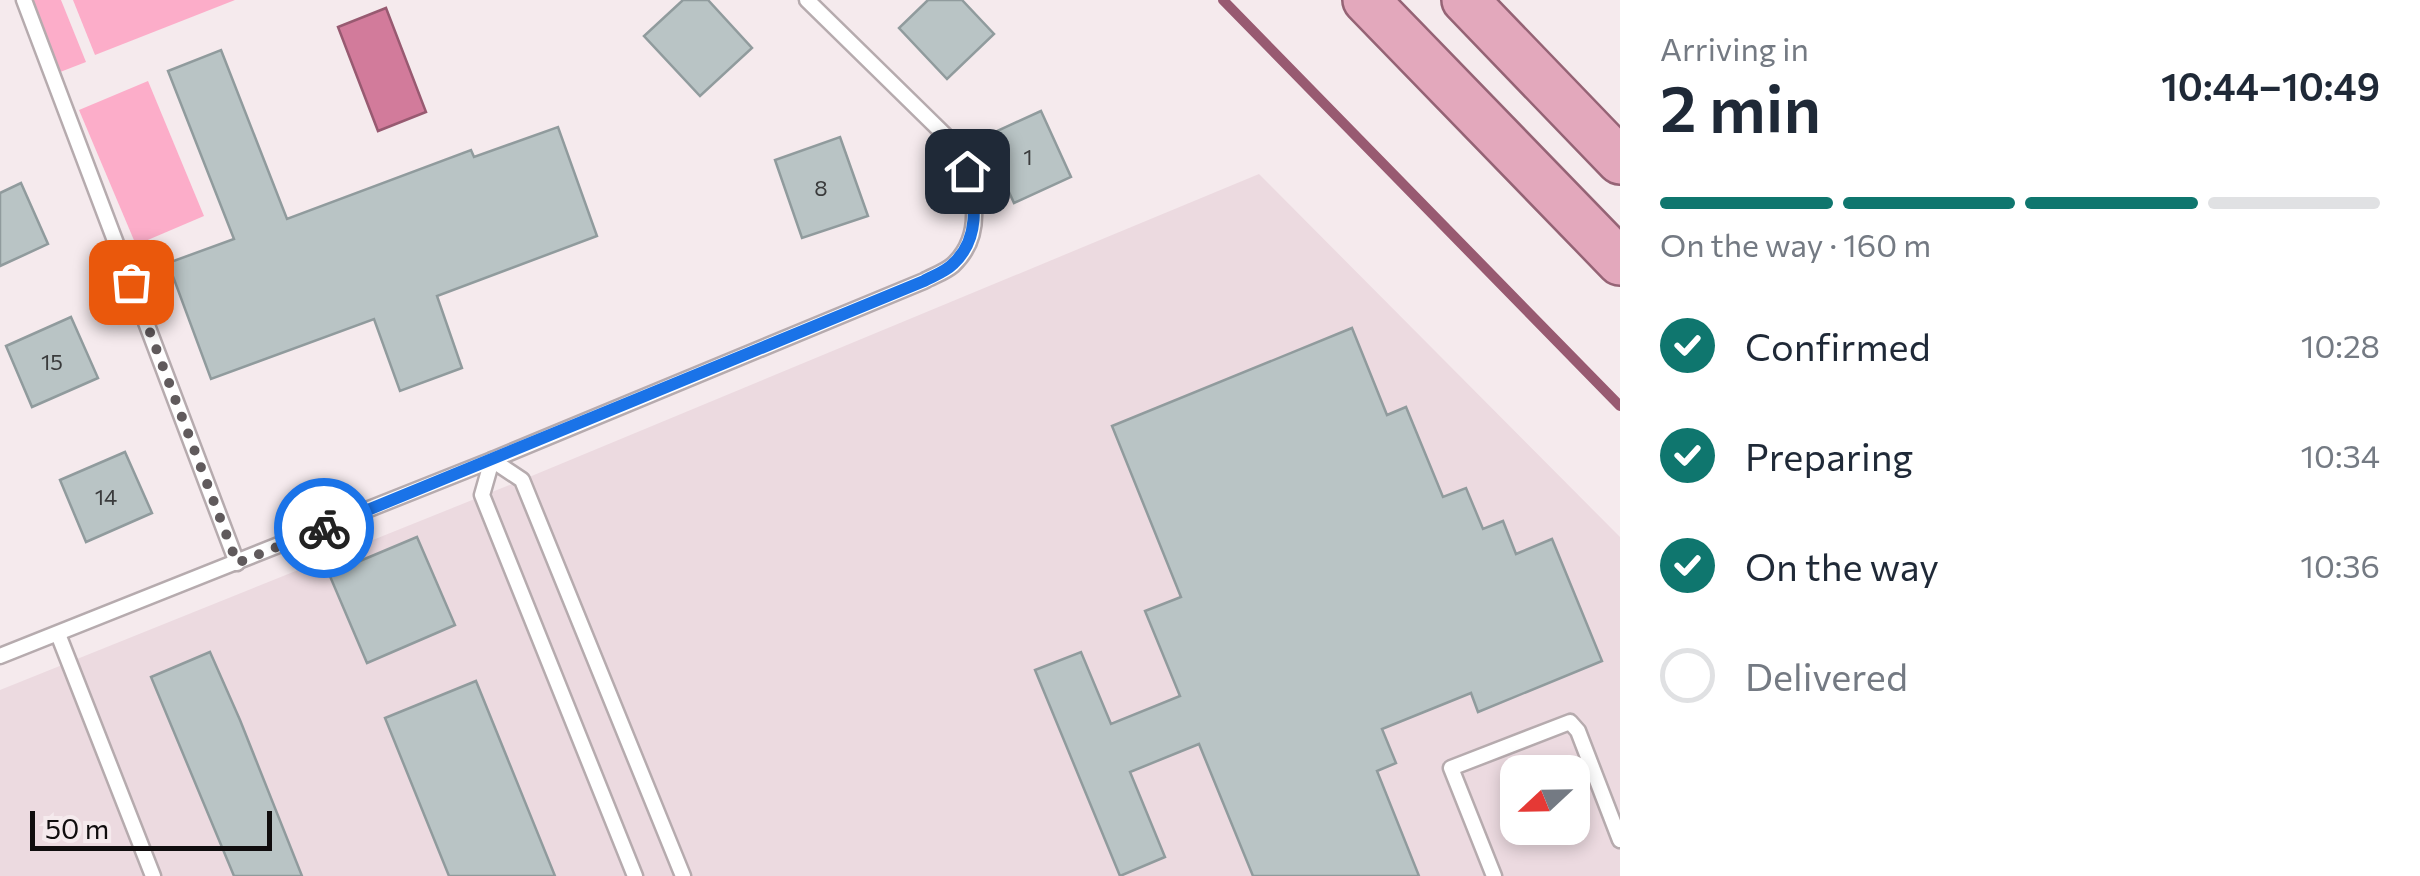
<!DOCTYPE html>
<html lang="en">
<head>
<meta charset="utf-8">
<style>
	body { margin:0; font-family:Commissioner,sans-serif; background:#f6f6f7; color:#1f2937; height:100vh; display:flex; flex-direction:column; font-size:38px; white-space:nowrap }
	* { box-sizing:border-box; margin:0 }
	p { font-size:32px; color:#747a83 }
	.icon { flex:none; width:55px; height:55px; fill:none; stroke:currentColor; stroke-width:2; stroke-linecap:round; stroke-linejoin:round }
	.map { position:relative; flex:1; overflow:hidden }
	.side { display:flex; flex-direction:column; background:#fff; width:800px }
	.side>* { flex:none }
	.needle { width:65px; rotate:248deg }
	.buttons { position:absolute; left:1500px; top:755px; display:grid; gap:20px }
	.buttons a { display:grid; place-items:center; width:90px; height:90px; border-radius:20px; background:#fff; box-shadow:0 5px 15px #0003; font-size:50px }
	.scale { position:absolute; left:30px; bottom:25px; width:242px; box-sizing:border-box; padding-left:10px; border:5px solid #100d0e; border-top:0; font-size:28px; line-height:35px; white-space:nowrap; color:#100d0e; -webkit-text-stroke:8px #f5eaed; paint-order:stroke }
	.pin { position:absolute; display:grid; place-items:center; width:85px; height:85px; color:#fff; margin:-42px; border-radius:20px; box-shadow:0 5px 15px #0006 }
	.courier { position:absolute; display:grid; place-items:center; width:100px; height:100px; margin:-50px; border:8px solid #1a73e8; border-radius:50%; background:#fff; color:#222; box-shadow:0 2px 12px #0007 }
	.head em { font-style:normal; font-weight:600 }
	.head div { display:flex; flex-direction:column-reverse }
	.head { display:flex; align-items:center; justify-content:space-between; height:170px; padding:0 40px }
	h1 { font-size:65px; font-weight:600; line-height:75px }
	.bar { display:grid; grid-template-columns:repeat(4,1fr); gap:15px 10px; align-content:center; height:120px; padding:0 40px }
	.bar i { height:12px; border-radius:8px; background:#e0e1e3 }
	.bar .active { background:#0f766e }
	.bar p { grid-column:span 4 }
	ol { padding:0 40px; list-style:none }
	li { display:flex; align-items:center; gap:30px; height:110px }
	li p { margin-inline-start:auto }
	li .icon { padding:10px; border-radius:50%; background:#0f766e; color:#fff; stroke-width:4 }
	li:last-child { color:#747a83 }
	li i { width:55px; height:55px; border:5px solid #e0e1e3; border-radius:50% }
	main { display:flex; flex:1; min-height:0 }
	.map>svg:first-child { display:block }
</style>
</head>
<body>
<main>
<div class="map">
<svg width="1620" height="876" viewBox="0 0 1620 876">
	<rect width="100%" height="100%" fill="#f5eaed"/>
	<path fill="#ecdae0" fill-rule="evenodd" d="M1259,174l361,363v339h-1620v-186l522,-210zM1518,772h54v56h-54z"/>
	<g fill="#fcadc9">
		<path d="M25,0h36l25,62 -31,12z"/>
		<path d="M73,0h162l-140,55z"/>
		<path d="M148,81l56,135 -68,29 -57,-135z"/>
	</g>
	<path fill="#d27b9b" stroke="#985a71" stroke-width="2.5" d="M386,8l40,104 -48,19 -40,-104z"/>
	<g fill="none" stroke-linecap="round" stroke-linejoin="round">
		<path stroke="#985a71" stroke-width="10" d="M1223,0l397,406"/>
	</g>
	<g fill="#b9c4c5" stroke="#909b9d" stroke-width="2.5">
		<path d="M683,0h25l44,48 -52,48 -56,-60z"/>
		<path d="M928,0h34l32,34 -47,45 -48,-51z"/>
		<path d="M221,50l66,169 184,-69 3,7 84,-30 39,109 -160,60 25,72 -62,23 -26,-72 -163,60 -43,-116 66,-24 -66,-168z"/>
		<path d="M1041,111l30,66 -57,26 -30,-66z"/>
		<path d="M840,137l28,79 -66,22 -27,-78z"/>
		<path d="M21,183l27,61 -48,22v-73z"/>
		<path d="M71,317l27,61 -66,29 -26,-61z"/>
		<path d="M1352,328l35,87 19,-8 37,90 23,-9 17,41 20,-8 13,33 36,-15 50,122 -124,51 -7,-19 -89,36 14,34 -19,8 42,105h-166l-54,-132 -69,28 35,85 -45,19 -85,-206 46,-18 30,72 69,-28 -35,-85 36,-14 -69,-171z"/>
		<path d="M125,452l27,61 -66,29 -26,-62z"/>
		<path d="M417,537l38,88 -88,38 -38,-89z"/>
		<path d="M210,652l30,68 62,156h-68l-83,-199z"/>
		<path d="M476,681l79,195h-106l-64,-158z"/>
	</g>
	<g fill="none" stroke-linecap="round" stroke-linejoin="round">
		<g stroke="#b6abae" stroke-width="19">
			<g id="service">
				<path d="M24,0l213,563"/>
				<path d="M58,634l95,242"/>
				<path d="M0,656l492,-196 432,-179c9,-5 21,-9 29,-16 36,-34 19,-84 0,-122l-146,-143"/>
				<path d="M635,876l-153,-381 10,-35 30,20 161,396"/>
				<path d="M1494,876l-43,-108 119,-46 8,9 42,109"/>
			</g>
		</g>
		<g stroke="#956375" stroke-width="50">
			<g id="trunk">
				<path d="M1366,0l254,262"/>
				<path d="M1465,0l155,161"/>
			</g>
		</g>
		<use href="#service" stroke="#fff" stroke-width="14"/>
		<use href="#trunk" stroke="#e3a8bc" stroke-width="45"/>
	</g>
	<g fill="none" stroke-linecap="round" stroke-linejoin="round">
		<path stroke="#605a5c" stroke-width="10" stroke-dasharray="0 18" d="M131,282l106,281 87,-35"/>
		<path stroke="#1a73e8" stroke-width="12" d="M324,528l600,-247c9,-5 21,-9 29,-17 27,-25 23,-61 14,-93"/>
	</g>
	<g text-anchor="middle" stroke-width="9" stroke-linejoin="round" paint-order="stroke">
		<g font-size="22" fill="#3a3b3c">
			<text x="1028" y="165">1</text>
			<text x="821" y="196">8</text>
			<text x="52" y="370">15</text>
			<text x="106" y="505">14</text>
		</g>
	</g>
</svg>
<div class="buttons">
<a><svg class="needle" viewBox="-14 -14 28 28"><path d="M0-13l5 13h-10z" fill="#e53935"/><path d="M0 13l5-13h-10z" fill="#747a83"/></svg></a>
</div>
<div class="scale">50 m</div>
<div class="pin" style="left:131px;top:282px;background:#ea580c"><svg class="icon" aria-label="bag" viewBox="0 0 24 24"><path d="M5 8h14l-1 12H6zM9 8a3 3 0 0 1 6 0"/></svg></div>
<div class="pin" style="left:967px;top:171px;background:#1f2937"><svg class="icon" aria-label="home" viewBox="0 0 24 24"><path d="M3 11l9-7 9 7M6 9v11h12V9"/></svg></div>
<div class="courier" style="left:324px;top:528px"><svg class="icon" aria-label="bike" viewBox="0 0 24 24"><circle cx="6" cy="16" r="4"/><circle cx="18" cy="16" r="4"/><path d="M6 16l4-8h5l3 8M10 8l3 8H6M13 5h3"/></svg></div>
</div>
<section class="side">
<div class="head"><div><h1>2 min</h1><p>Arriving in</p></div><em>10:44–10:49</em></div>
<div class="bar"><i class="active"></i><i class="active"></i><i class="active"></i><i></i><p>On the way · 160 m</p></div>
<ol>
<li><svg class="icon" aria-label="check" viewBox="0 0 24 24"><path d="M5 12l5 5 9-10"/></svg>Confirmed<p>10:28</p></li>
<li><svg class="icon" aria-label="check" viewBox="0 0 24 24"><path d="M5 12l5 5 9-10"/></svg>Preparing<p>10:34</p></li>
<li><svg class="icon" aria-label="check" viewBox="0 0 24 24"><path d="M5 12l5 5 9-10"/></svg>On the way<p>10:36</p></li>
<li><i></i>Delivered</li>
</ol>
</section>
</main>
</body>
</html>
